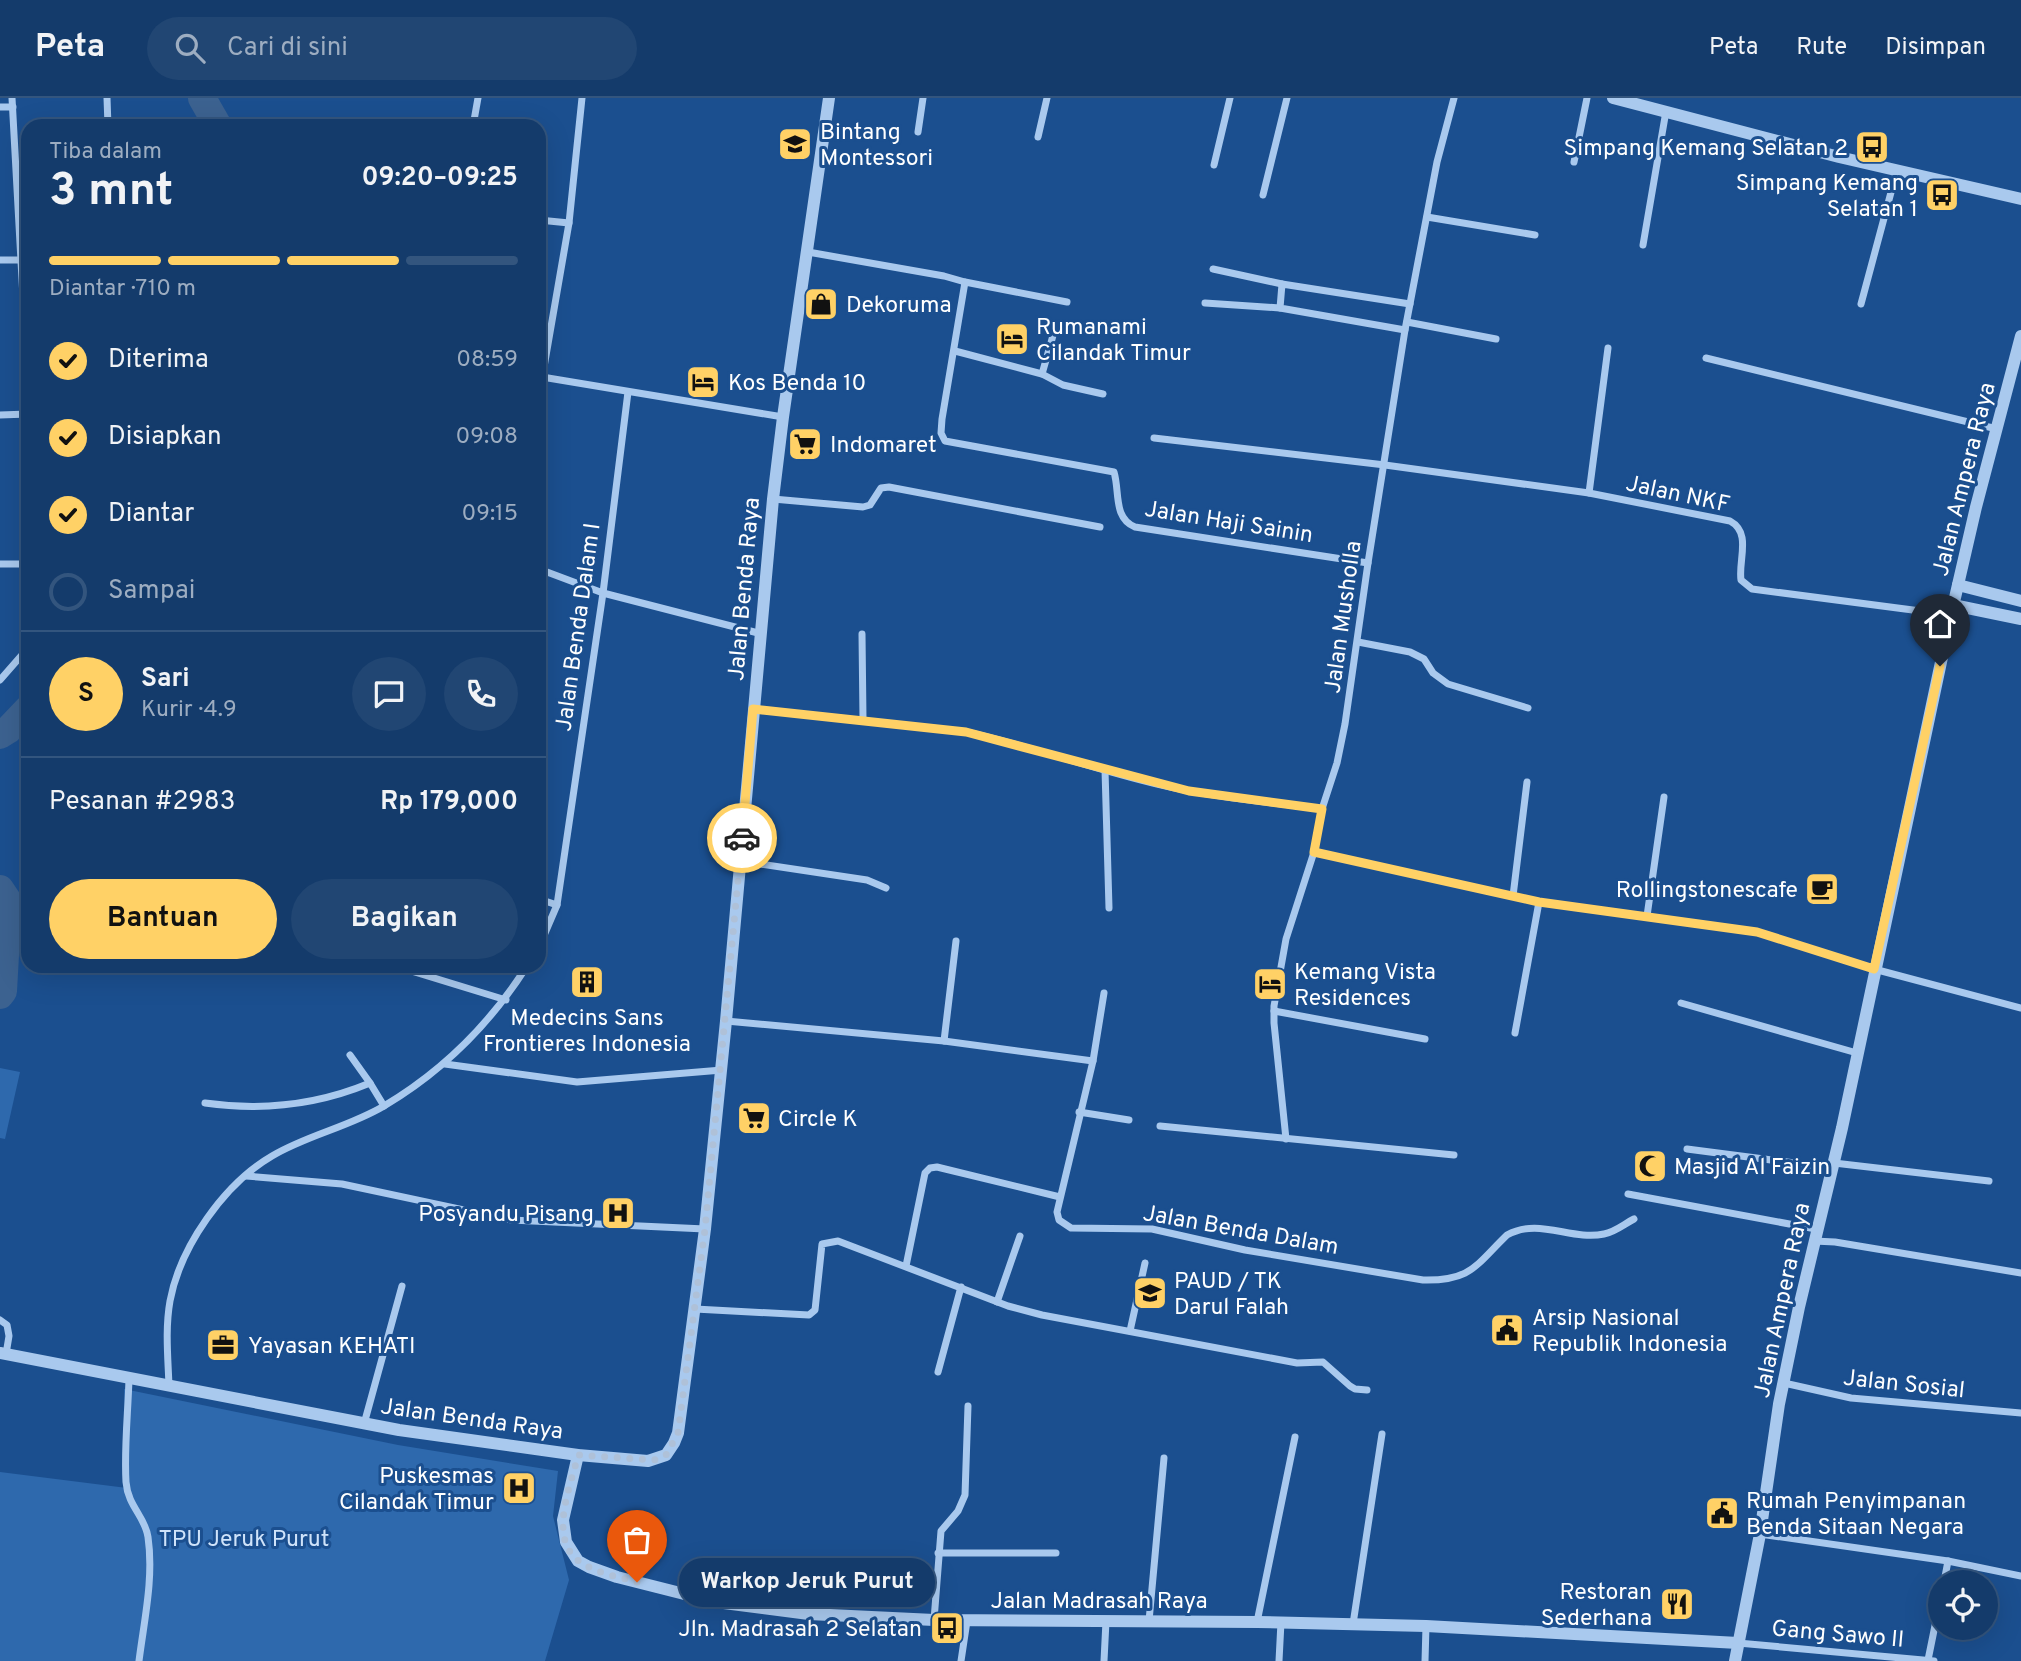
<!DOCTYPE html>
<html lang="id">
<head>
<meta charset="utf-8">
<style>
	body { margin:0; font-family:Overpass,sans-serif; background:#214673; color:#f1f3f6; height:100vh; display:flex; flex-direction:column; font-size:26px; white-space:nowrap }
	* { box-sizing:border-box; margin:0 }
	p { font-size:23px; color:#9dadc1 }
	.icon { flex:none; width:38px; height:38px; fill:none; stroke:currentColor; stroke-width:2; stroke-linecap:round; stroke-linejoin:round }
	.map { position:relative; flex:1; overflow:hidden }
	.sheet { position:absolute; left:21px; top:21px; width:525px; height:854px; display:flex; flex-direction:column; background:#143b6b; border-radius:21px; box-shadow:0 7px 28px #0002,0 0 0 2px #33557e }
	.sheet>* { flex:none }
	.controls { position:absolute; left:1928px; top:1472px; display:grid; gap:14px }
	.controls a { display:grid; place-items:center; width:70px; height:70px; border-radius:50%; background:#143b6b; box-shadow:0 7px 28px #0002,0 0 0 2px #33557e; font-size:35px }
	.pin { position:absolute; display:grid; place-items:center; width:60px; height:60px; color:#fff; margin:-72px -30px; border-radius:50% 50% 50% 0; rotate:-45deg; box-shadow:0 0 7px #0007 }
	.pin .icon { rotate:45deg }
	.courier { position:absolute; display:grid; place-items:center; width:70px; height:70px; margin:-35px; border:5px solid #ffd166; border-radius:50%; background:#fff; color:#222; box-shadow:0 2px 9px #0007 }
	.bubble { position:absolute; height:49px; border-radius:24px; background:#143b6b; box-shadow:0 7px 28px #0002,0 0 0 2px #33557e; font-size:23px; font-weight:700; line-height:49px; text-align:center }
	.summary em { font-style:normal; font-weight:700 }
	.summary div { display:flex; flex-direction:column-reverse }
	.summary { display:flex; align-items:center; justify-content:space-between; height:119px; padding:0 28px }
	h1 { font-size:46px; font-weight:700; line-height:52px }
	.bar { display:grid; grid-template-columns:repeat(4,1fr); gap:10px 7px; align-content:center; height:84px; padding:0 28px }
	.bar i { height:9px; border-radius:5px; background:#33557e }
	.bar .selected { background:#ffd166 }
	.bar p { grid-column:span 4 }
	.line { display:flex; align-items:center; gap:18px; padding:0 28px; border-top:2px solid #33557e }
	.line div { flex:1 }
	.round { display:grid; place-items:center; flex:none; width:74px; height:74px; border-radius:37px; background:#214673 }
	ol { padding:0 28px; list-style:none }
	li { display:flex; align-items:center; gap:21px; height:77px }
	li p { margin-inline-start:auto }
	li .icon { padding:7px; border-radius:50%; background:#ffd166; color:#111; stroke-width:4 }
	li:last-child { color:#9dadc1 }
	li i { width:38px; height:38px; border:4px solid #33557e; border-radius:50% }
	.cta { display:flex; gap:14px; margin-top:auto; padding:14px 28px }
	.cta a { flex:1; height:80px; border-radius:42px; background:#ffd166; color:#111; font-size:28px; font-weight:700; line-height:80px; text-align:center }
	.cta a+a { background:#214673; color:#f1f3f6 }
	header { display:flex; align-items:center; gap:42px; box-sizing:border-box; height:98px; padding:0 35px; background:#143b6b; border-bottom:2px solid #33557e }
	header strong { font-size:33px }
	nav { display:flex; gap:38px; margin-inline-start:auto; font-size:24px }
	.search { width:490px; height:63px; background:#214673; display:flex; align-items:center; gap:18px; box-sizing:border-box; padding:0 24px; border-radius:38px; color:#9dadc1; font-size:26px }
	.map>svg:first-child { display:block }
</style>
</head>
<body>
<header>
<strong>Peta</strong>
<div class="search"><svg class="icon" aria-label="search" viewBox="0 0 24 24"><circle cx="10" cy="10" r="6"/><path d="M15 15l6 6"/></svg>Cari di sini</div>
<nav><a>Peta</a><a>Rute</a><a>Disimpan</a></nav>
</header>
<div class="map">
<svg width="2021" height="1563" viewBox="0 0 2021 1563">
	<rect width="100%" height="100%" fill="#1b4f8f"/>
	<g fill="#2e69ad">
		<path d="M0,970l20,4 -15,67 -5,-1z"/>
		<path d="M124,1291l274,56 160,26 -5,45 16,64 -24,81h-545v-189l127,16z"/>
	</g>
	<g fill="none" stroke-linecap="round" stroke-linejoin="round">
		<g stroke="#3c6290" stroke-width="28">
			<path d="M202,0l16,28"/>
			<path d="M0,637l8,-5 20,-21"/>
			<path d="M0,791l8,12 -5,90 -3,4"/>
		</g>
		<g stroke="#a9c9ee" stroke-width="7">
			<path d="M12,0l16,290"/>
			<path d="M107,0l1,28"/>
			<path d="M0,9h13"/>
			<path d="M473,28l5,-28"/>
			<path d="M918,34l5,-34"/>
			<path d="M1038,39l9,-39"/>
			<path d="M1574,64l13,-64"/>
			<path d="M1214,67l16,-67"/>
			<path d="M1263,97l24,-97"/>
			<path d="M1427,119l108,18"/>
			<path d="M539,122l30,3"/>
			<path d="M1643,147l23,-134"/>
			<path d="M808,154l136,24 21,6 -23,137 -1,14 4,8 169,31c6,20 -1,46 21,55l233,36"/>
			<path d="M0,162h20"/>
			<path d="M1213,171l69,15"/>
			<path d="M965,184l102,20"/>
			<path d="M1205,205l75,5"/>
			<path d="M1861,206l36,-134"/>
			<path d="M1407,224l89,17"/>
			<path d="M1405,232l-125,-22 2,-24 128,20"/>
			<path d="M955,253l87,23 21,11 40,9"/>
			<path d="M1706,260l291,71"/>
			<path d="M1042,276l12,-42"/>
			<path d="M542,279l241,40"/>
			<path d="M539,298l30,-173 13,-125"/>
			<path d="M0,317l28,-1"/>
			<path d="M1154,340l231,27 204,28 141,28c22,12 8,39 11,59l11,9 199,26"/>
			<path d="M1589,395l19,-145"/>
			<path d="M773,401l90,8 7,-2 11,-17 8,-1 211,40"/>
			<path d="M0,466h28"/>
			<path d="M539,471l64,24 159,41"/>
			<path d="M862,536l1,85"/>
			<path d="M1358,544l52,10 14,7 9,14 15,11 80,24"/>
			<path d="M0,582l28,-32"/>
			<path d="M753,611l213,23c65,14 127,37 191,52 54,13 110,18 165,25"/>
			<path d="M1105,672l4,138"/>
			<path d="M1314,754l225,50 218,30 117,37 147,39"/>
			<path d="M740,763l127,19 19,8"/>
			<path d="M1513,798l14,-114"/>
			<path d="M539,801l18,6"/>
			<path d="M1647,818l17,-119"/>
			<path d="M539,849l18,-42 46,-312 25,-201"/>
			<path d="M395,868l111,34"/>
			<path d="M1681,905l176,50"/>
			<path d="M1274,913l151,28"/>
			<path d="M726,923l218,20 149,20 -36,151 2,8 12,8 81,1 93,21 178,30c48,1 52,-14 84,-45 32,-18 64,6 97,-1 11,-2 20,-10 30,-15"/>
			<path d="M1515,935l24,-131"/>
			<path d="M944,943l12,-100"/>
			<path d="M350,957l20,28"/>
			<path d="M1093,963l11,-68"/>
			<path d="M445,966l132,18 145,-12"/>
			<path d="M205,1005c56,8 112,2 165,-20l14,23"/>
			<path d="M1079,1014l50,8"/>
			<path d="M1160,1028l294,29"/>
			<path d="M1286,1041l-12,-116v-17l12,-67 28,-87 8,-43 15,-46 8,-39 23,-161 37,-233 32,-168 17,-64"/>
			<path d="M1687,1051l123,16 21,6"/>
			<path d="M1834,1065l155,18"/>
			<path d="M246,1078l96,8 169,36 194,9"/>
			<path d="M1628,1096l188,35"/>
			<path d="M1814,1143l21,1 186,31"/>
			<path d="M906,1168l19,-93 5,-5 7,-1 123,30"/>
			<path d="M997,1204l23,-66"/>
			<path d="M695,1211l114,6 6,-5 7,-66 16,-3 170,65 34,9 255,48 26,-1 27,24 5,3 12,1"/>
			<path d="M0,1222l7,5 2,11 -3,18"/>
			<path d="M1130,1233l15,-68"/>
			<path d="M938,1274l23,-85"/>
			<path d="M129,1281c-1,34 -5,70 -3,103 2,25 19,34 22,55 6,41 -4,84 -9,124"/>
			<path d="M1784,1285l67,15 170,15"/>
			<path d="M169,1288c-1,-28 -4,-57 1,-85 10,-54 54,-117 102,-145 35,-21 77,-29 112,-50 59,-35 106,-82 143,-140"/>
			<path d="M364,1326l38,-138"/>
			<path d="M1760,1436l188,27 73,15"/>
			<path d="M938,1455h118"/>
			<path d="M1944,1484l4,-21"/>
			<path d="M934,1522l7,-89 17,-20 7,-16 3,-89"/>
			<path d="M1149,1523l15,-163"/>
			<path d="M1257,1524l38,-185"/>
			<path d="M1353,1526l29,-190"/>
			<path d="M1738,1545l196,18"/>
			<path d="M1928,1562l13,-64"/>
			<path d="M961,1563l6,-40"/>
			<path d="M1104,1563l2,-40"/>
			<path d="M1279,1563l2,-39"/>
			<path d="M1425,1563l1,-35"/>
		</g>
		<g stroke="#a9c9ee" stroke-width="12">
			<path d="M1613,0l226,59 182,42"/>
			<path d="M1958,487l63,16"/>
			<path d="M1953,507l68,14"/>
			<path d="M0,1255l399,77 179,25 70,6 18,-6 8,-12 4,-10 27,-204 21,-208 47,-522 10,-82 46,-319"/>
			<path d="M578,1357l-15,65 3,22 12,19 11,6 28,10 99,25 93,12 125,6 323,2 169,4 312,17"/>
			<path d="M1735,1563l25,-127 19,-130 20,-97 43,-179 109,-513 25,-108 45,-171"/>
		</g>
	</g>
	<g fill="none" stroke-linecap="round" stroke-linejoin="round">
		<path stroke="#afc1d8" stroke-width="7" stroke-dasharray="0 12.6" d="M637,1484c-18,-5 -41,-9 -57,-20 -33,-23 -9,-76 -2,-107l76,5 12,-5 12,-22 27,-204 37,-391"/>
		<path stroke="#ffd166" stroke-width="9" d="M742,740l11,-129 213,23 223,59 133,18 -8,43 225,50 218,30 117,37 66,-303"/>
	</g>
	<defs>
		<g id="school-square" transform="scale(1.75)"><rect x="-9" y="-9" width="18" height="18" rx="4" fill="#ffd166" stroke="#1b4f8f"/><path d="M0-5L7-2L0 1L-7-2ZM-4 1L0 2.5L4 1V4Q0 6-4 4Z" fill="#111"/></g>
		<g id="bus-square" transform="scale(1.75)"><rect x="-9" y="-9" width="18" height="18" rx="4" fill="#ffd166" stroke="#1b4f8f"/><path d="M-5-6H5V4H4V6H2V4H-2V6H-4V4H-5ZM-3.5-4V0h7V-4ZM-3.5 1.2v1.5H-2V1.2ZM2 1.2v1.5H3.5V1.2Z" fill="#111"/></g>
		<g id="shop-square" transform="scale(1.75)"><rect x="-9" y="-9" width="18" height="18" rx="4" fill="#ffd166" stroke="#1b4f8f"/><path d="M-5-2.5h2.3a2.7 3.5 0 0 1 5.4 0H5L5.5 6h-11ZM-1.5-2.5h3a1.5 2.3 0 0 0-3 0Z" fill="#111"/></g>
		<g id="hotel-square" transform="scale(1.75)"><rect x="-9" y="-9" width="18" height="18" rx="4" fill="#ffd166" stroke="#1b4f8f"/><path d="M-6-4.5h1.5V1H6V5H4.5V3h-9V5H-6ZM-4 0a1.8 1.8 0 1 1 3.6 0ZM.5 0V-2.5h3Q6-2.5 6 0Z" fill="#111"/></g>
		<g id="supermarket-square" transform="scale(1.75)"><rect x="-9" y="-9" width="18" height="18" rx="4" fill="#ffd166" stroke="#1b4f8f"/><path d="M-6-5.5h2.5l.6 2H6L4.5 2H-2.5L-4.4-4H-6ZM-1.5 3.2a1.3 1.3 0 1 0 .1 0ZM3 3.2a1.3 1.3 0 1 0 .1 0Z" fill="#111"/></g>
		<g id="cafe-square" transform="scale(1.75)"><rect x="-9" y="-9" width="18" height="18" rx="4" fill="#ffd166" stroke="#1b4f8f"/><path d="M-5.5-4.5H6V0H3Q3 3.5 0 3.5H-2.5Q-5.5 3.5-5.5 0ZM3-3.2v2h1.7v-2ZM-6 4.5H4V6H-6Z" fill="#111"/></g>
		<g id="building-square" transform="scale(1.75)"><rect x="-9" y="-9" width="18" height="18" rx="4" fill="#ffd166" stroke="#1b4f8f"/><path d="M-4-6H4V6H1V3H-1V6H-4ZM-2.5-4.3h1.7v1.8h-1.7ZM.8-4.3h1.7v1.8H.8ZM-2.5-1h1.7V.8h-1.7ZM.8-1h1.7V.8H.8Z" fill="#111"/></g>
		<g id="mosque-square" transform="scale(1.75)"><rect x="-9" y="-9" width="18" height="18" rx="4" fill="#ffd166" stroke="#1b4f8f"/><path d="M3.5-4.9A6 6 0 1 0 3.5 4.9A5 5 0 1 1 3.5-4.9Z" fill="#111"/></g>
		<g id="hospital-square" transform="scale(1.75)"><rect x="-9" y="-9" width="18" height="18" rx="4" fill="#ffd166" stroke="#1b4f8f"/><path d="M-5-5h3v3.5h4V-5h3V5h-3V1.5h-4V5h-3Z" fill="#111"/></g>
		<g id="civic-square" transform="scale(1.75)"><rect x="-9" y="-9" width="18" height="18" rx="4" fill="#ffd166" stroke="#1b4f8f"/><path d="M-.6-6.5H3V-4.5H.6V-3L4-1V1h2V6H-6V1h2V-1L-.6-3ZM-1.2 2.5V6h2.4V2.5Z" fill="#111"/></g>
		<g id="office-square" transform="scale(1.75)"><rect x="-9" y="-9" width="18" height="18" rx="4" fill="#ffd166" stroke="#1b4f8f"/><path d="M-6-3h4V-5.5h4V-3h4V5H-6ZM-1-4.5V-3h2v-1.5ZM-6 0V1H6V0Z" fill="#111"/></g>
		<g id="restaurant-square" transform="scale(1.75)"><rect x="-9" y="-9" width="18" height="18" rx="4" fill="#ffd166" stroke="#1b4f8f"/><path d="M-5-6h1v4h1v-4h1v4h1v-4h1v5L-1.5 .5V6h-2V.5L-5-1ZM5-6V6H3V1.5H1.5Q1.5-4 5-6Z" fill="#111"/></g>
	</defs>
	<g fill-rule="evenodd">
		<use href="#school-square" x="795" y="46"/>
		<use href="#bus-square" x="1872" y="49"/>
		<use href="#bus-square" x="1942" y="97"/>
		<use href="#shop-square" x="821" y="206"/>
		<use href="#hotel-square" x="1012" y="241"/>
		<use href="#hotel-square" x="703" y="284"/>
		<use href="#supermarket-square" x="805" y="346"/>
		<use href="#cafe-square" x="1822" y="791"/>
		<use href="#building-square" x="587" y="884"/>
		<use href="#hotel-square" x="1270" y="886"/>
		<use href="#supermarket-square" x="754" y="1020"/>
		<use href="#mosque-square" x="1650" y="1068"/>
		<use href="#hospital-square" x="618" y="1115"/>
		<use href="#school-square" x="1150" y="1195"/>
		<use href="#civic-square" x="1507" y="1232"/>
		<use href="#office-square" x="223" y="1247"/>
		<use href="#hospital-square" x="519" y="1390"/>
		<use href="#civic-square" x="1722" y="1415"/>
		<use href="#restaurant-square" x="1677" y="1506"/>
		<use href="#bus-square" x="947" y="1530"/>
	</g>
	<g text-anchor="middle" stroke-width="6" stroke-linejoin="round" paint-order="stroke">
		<g font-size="23" fill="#fff" stroke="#1b4f8f" text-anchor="start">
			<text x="820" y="41">Bintang<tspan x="820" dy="26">Montessori</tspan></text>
			<text x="1848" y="57" text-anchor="end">Simpang Kemang Selatan 2</text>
			<text x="1918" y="92" text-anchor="end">Simpang Kemang<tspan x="1918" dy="26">Selatan 1</tspan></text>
			<text x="846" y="214">Dekoruma</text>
			<text x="1036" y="236">Rumanami<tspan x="1036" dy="26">Cilandak Timur</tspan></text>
			<text x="728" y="292">Kos Benda 10</text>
			<text x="830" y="354">Indomaret</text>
			<text x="1798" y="799" text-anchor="end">Rollingstonescafe</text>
			<text x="1294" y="881">Kemang Vista<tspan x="1294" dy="26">Residences</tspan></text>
			<text x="587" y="927" text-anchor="middle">Medecins Sans<tspan x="587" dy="26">Frontieres Indonesia</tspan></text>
			<text x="778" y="1028">Circle K</text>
			<text x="1674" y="1076">Masjid Al Faizin</text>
			<text x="594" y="1123" text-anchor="end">Posyandu Pisang</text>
			<text x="1174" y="1190">PAUD / TK<tspan x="1174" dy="26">Darul Falah</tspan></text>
			<text x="1532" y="1227">Arsip Nasional<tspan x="1532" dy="26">Republik Indonesia</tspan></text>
			<text x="248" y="1255">Yayasan KEHATI</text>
			<text x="494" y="1385" text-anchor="end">Puskesmas<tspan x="494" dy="26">Cilandak Timur</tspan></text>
			<text x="1746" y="1410">Rumah Penyimpanan<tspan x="1746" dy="26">Benda Sitaan Negara</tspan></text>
			<text x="1652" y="1501" text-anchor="end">Restoran<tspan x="1652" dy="26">Sederhana</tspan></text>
			<text x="922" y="1538" text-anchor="end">Jln. Madrasah 2 Selatan</text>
		</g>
		<g font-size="23" fill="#fff" stroke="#1b4f8f">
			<text transform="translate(1963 381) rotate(-76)" y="8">Jalan Ampera Raya</text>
			<text transform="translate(1678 395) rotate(12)" y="8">Jalan NKF</text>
			<text transform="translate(1229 423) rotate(9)" y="8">Jalan Haji Sainin</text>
			<text transform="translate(743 491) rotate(-85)" y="8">Jalan Benda Raya</text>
			<text transform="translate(1342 519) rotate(-82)" y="8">Jalan Musholla</text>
			<text transform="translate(577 529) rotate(-82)" y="8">Jalan Benda Dalam I</text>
			<text transform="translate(1241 1131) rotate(10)" y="8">Jalan Benda Dalam</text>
			<text transform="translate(1781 1202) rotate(-78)" y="8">Jalan Ampera Raya</text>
			<text transform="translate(1904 1285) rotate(6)" y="8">Jalan Sosial</text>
			<text transform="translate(472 1320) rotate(8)" y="8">Jalan Benda Raya</text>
			<text x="1099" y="1510">Jalan Madrasah Raya</text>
			<text transform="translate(1838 1535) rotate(5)" y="8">Gang Sawo II</text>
		</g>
		<g font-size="23" fill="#cfe3fa" stroke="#1b4f8f">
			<text x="244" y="1448">TPU Jeruk Purut</text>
		</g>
	</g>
</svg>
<div class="controls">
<a><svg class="icon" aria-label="locate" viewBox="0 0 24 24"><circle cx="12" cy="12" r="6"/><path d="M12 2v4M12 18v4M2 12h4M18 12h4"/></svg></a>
</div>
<div class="pin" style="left:637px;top:1484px;background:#ea580c"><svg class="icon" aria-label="bag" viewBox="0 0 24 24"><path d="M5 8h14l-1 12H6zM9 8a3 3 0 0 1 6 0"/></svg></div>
<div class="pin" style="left:1940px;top:568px;background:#1f2937"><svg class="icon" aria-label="home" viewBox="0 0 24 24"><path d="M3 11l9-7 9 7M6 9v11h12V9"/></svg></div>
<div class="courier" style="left:742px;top:740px"><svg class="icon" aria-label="car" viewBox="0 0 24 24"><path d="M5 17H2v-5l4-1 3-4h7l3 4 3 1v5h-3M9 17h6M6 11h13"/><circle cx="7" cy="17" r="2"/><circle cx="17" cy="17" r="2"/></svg></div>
<div class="bubble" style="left:679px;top:1460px;width:256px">Warkop Jeruk Purut</div>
<section class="sheet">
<div class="summary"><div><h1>3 mnt</h1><p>Tiba dalam</p></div><em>09:20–09:25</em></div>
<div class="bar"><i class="selected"></i><i class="selected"></i><i class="selected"></i><i></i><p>Diantar · 710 m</p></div>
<ol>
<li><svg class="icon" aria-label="check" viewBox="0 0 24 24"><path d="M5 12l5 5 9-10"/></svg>Diterima<p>08:59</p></li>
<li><svg class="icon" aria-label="check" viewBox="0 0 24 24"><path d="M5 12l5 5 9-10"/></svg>Disiapkan<p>09:08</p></li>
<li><svg class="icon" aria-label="check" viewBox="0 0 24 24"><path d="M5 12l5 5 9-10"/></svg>Diantar<p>09:15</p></li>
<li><i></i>Sampai</li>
</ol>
<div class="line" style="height:126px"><b class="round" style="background:#ffd166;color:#111">S</b><div><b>Sari</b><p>Kurir · 4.9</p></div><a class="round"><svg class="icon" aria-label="chat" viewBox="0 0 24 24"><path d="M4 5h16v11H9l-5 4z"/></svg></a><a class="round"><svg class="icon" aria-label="phone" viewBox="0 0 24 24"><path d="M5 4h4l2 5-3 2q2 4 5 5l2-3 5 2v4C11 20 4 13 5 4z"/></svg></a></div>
<div class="line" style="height:91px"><div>Pesanan #2983</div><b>Rp 179,000</b></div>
<div class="cta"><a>Bantuan</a><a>Bagikan</a></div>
</section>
</div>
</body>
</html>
